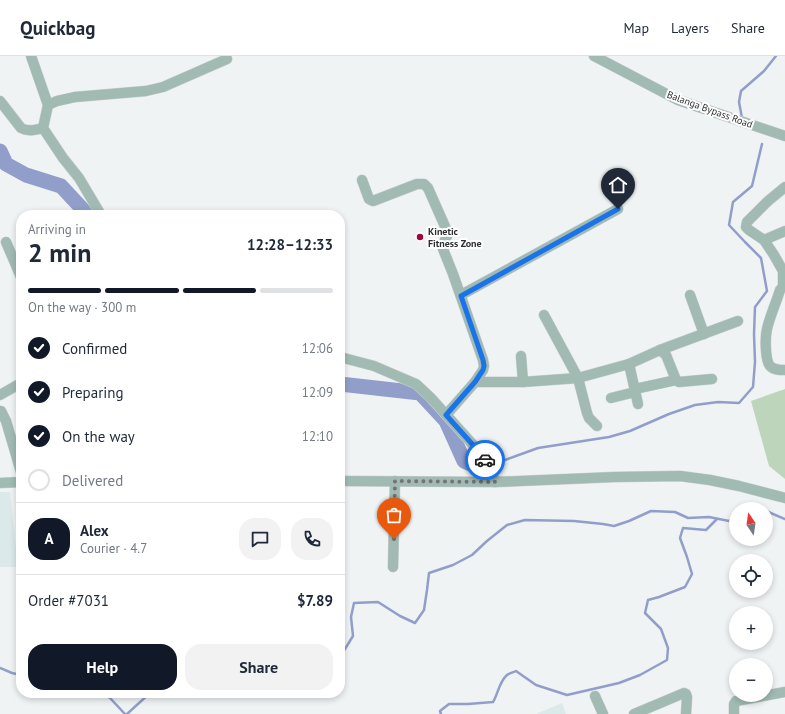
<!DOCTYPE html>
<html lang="en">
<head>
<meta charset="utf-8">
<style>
	body { margin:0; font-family:"PT Sans",sans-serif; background:#f2f2f3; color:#1f2937; height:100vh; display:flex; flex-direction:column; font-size:15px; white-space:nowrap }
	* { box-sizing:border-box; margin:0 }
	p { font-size:13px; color:#747a83 }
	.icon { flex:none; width:22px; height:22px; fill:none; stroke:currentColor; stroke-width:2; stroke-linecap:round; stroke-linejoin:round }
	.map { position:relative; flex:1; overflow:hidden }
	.sheet { position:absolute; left:16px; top:154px; width:329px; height:488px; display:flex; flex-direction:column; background:#fff; border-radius:16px; box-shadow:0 2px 6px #0003 }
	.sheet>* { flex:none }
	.needle { width:26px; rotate:347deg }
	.tools { position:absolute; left:729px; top:446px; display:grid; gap:8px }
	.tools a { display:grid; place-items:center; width:44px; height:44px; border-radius:50%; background:#fff; box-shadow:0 2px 6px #0003; font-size:20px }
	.pin { position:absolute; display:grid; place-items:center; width:34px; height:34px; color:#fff; margin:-41px -17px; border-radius:50% 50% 50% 0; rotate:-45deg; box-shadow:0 0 4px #0007 }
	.pin .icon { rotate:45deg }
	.courier { position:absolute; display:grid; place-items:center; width:40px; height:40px; margin:-20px; border:3px solid #1a73e8; border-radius:50%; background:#fff; color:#222; box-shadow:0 1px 5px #0007 }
	.headline em { font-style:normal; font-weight:600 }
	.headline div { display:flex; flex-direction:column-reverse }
	.headline { display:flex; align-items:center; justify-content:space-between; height:68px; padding:0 12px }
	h1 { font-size:26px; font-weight:600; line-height:30px }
	.bar { display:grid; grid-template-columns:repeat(4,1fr); gap:6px 4px; align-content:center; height:48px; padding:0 12px }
	.bar i { height:5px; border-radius:3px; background:#e0e1e3 }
	.bar .current { background:#111827 }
	.bar p { grid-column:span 4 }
	.line { display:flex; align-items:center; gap:10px; padding:0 12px; border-top:1px solid #e0e1e3 }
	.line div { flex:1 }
	.round { display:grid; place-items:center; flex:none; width:42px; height:42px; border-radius:16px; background:#f2f2f3 }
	ol { padding:0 12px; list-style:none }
	li { display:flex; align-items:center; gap:12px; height:44px }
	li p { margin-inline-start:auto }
	li .icon { padding:4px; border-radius:50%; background:#111827; color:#fff; stroke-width:4 }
	li:last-child { color:#747a83 }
	li i { width:22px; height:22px; border:2px solid #e0e1e3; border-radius:50% }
	.button { display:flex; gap:8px; margin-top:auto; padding:8px 12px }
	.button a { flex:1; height:46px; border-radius:16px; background:#111827; color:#fff; font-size:16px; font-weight:600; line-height:46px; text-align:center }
	.button a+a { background:#f2f2f3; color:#1f2937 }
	header { display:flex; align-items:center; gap:24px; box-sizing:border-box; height:56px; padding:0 20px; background:#fff; border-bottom:1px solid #e0e1e3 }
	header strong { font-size:19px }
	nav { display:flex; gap:22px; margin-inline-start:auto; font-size:14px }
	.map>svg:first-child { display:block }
</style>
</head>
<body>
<header>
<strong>Quickbag</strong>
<nav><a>Map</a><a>Layers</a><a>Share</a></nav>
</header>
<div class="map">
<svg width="785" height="658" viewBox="0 0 785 658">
	<rect width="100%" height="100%" fill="#eff3f4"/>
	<g fill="#dce9eb">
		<path d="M0,436h10l8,75h-18z"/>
		<path d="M562,647l4,11h-30z"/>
	</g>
	<path fill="#bdd6bb" d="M785,333v90l-16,-13 -18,-65z"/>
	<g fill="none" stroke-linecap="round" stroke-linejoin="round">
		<g stroke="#929eca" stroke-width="2.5">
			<path d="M742,62l-3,-16 2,-11 23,-20 12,-15"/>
			<path d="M490,408l15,-4 33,-12 71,-11 21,-6 39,-17 26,-9 23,-3 21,1 14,-16 2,-25 -1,-28 1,-27 12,-16 -6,-33 -16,-16 -16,-17 4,-23 19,-16 10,-42"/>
			<path d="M478,411l7,-2"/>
			<path d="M766,455l19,8"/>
			<path d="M340,601l13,-21 -2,-19 3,-14 24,-1 22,14 15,7 9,-13 3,-20 2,-17 24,-8 19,-10 15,-14 20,-16 18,-5 49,1 29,3 11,2 15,-5 22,-10 24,1 13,6 21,-1 20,4 7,-3"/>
			<path d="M0,612l12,5 9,2"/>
			<path d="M101,637l9,5 15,16"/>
			<path d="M127,658l23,-21"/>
			<path d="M441,658l-1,-3 9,-7h19l25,-2c5,-8 6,-20 14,-27 3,-2 7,-3 9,-4l20,14 31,10 52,-12 21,-8 27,-15 1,-12 -7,-19 -16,-16 3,-13 11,-3 26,-10 7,-13 -5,-17 -7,-19 3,-10 23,2 11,-11"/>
		</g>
		<g stroke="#929eca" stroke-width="15">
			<path d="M0,95l6,13 20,11 35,11 27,29"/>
			<path d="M340,328l80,9 26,28 18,40 14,6"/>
		</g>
		<g stroke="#ccd0d1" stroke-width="11">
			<g id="minor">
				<path d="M31,0l17,49 -5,23 20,30 16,20 22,37"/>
				<path d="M594,0l84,44 107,36"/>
				<path d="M0,45l21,27c7,4 14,2 22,0"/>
				<path d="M48,49l9,-4 18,-4 71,-6 17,-4 64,-28"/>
				<path d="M362,124l7,19 4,2 44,-17h7l4,4 19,43 1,3 -4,8 -1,7 10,25 30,86 1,6 -1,4 -8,12 -29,33"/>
				<path d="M764,184l21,-9"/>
				<path d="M6,186l15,35"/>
				<path d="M785,229l-5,5c-4,13 -10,26 -13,39 -2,8 -2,31 3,37 4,4 10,4 15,4"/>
				<path d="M783,230v-15l-9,-16 -10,-15 -15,-10 -3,-3 1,-5 21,-21 17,-14"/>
				<path d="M461,239l157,-86"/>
				<path d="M690,239l14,39"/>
				<path d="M544,259l34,63 9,35 2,5 8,8"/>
				<path d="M521,300l2,26"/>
				<path d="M340,301l34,9 42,18 15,14 53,59 7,14 4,11"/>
				<path d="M629,308l9,40"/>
				<path d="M676,324l3,2 33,-3"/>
				<path d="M475,326h48l55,-4 51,-14 31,-14 78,-29"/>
				<path d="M635,333l41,-9 -10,-25 -6,-5"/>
				<path d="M0,339l21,-12"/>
				<path d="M611,342l24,-6"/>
				<path d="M0,355h1l5,10 15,51"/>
				<path d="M340,425l155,1 120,-5 65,-1 30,4 29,6 46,12"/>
				<path d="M0,427l21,-1"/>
				<path d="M393,511l2,-86"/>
				<path d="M595,640l8,18"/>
				<path d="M634,658l50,-21 2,1 1,3 -1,17"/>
				<path d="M734,658v-10l2,-3 49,-9"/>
			</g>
		</g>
		<use href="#minor" stroke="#a1bbb3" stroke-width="10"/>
	</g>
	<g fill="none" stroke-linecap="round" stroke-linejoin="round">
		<path stroke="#727475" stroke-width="4" stroke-dasharray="0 7.2" d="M394,483l1,-58 100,1 -3,-11 -7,-11"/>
		<path stroke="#1a73e8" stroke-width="5" d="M485,404l-12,-15 -27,-30 29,-33 8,-12 1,-4 -1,-6 -22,-64 157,-87"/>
	</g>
	<circle fill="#a2053e" stroke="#fff" stroke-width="1.5" cx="420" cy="181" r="4"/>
	<g text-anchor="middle" stroke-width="4" stroke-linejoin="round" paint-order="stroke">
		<g font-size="10" fill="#2e2f30" stroke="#fff">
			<text transform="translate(710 53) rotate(20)" y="4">Balanga Bypass Road</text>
		</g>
		<g font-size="10" font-weight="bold" fill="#2e2f30" stroke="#fff" text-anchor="start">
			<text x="428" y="179">Kinetic<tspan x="428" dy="12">Fitness Zone</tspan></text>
		</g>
	</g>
</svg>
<div class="tools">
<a><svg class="needle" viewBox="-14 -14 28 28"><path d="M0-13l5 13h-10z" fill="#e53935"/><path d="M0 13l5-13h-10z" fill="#747a83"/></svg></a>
<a><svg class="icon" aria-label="locate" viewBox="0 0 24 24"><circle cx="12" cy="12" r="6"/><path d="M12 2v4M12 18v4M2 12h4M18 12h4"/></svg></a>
<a>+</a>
<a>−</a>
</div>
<div class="pin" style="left:394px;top:483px;background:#ea580c"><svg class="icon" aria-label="bag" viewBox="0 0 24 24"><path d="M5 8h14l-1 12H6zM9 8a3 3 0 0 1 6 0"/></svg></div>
<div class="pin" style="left:618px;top:153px;background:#1f2937"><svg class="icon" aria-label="home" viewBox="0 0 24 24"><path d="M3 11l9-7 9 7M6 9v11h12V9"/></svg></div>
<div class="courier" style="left:485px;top:404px"><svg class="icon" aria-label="car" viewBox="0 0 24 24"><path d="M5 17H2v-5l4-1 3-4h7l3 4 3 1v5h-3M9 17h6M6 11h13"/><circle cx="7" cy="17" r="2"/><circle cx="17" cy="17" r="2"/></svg></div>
<section class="sheet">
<div class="headline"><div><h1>2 min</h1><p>Arriving in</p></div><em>12:28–12:33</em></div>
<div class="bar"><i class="current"></i><i class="current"></i><i class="current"></i><i></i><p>On the way · 300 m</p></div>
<ol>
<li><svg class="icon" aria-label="check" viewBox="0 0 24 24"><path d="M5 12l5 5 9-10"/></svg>Confirmed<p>12:06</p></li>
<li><svg class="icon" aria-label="check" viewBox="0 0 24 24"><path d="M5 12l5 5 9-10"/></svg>Preparing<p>12:09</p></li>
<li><svg class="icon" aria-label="check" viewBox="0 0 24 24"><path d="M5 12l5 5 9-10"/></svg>On the way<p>12:10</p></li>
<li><i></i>Delivered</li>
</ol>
<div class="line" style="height:72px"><b class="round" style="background:#111827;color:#fff">A</b><div><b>Alex</b><p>Courier · 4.7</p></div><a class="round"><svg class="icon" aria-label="chat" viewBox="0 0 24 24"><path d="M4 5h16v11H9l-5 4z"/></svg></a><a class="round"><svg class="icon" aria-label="phone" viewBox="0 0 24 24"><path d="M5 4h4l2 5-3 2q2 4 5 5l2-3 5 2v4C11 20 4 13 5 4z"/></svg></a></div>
<div class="line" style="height:52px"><div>Order #7031</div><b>$7.89</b></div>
<div class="button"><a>Help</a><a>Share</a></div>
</section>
</div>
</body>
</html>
